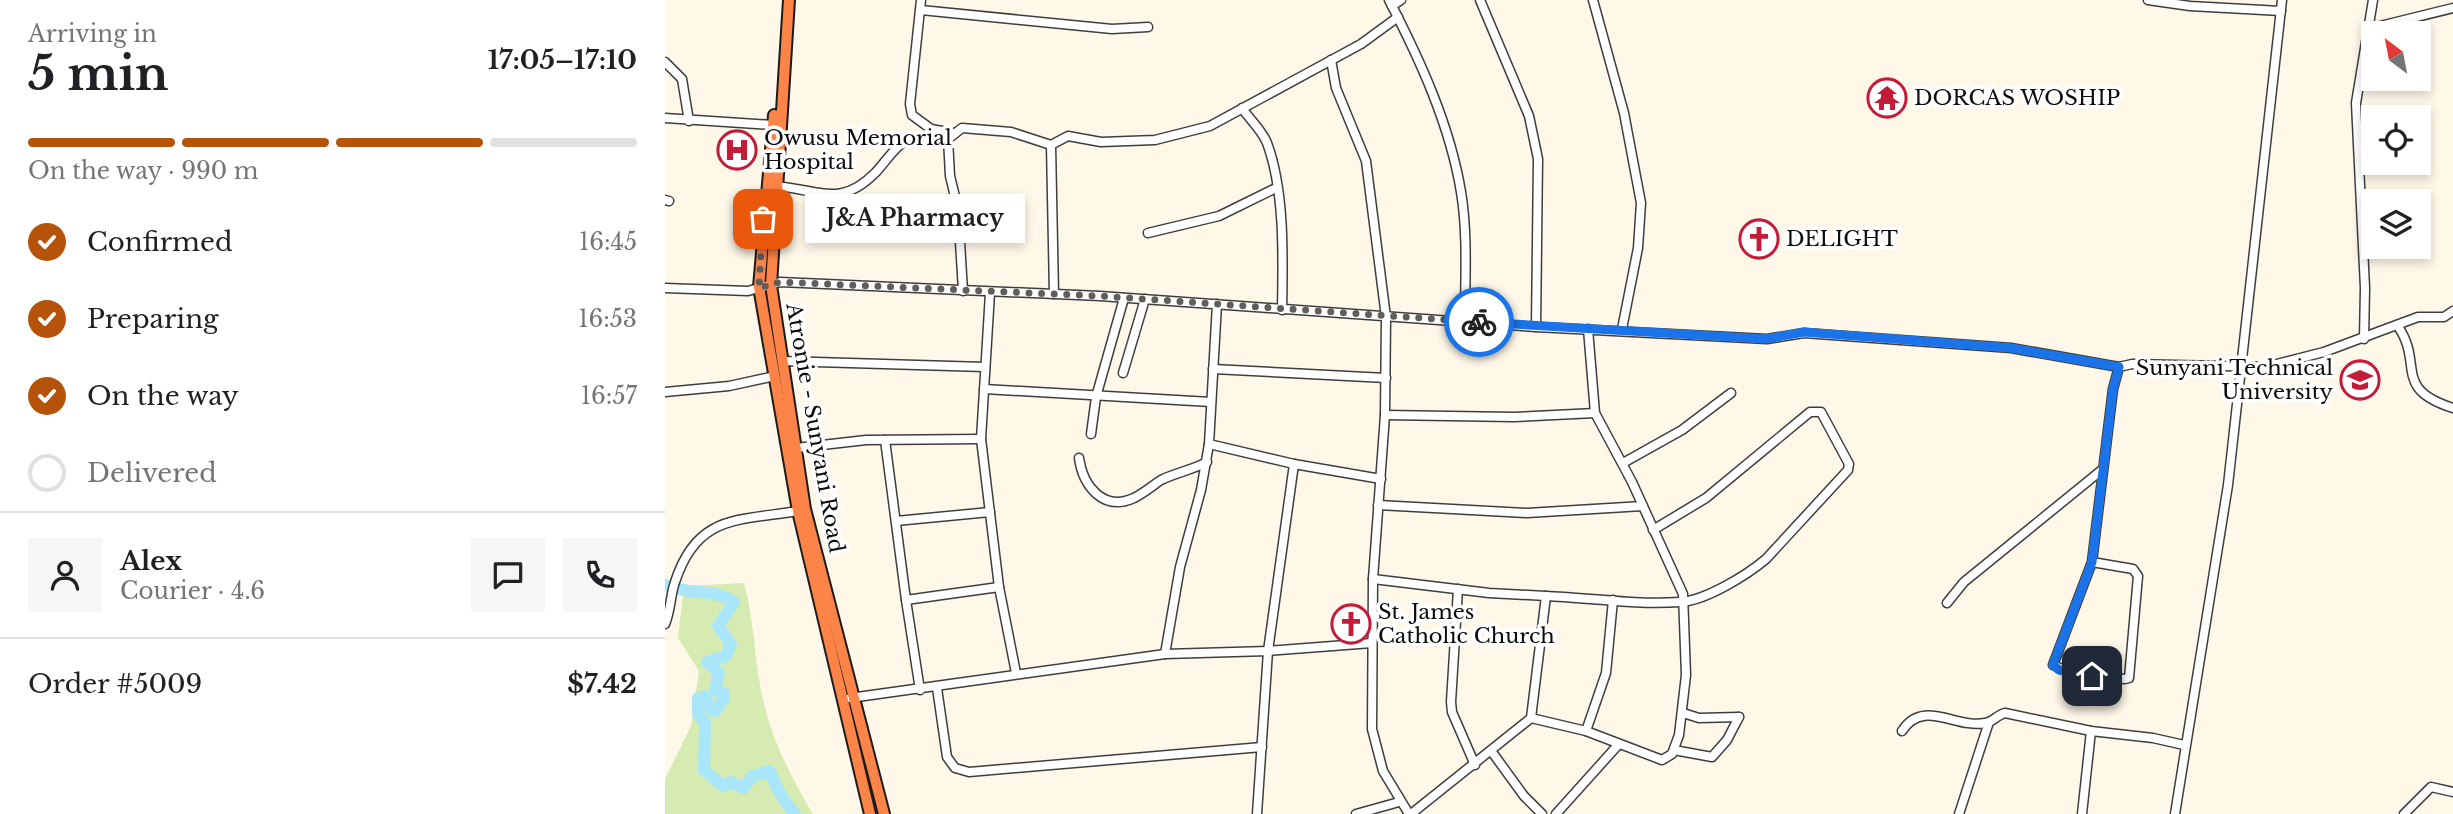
<!DOCTYPE html>
<html lang="en">
<head>
<meta charset="utf-8">
<style>
	body { margin:0; font-family:"Libre Baskerville",serif; background:#f6f6f6; color:#202124; height:100vh; display:flex; flex-direction:column; font-size:26px; white-space:nowrap }
	* { box-sizing:border-box; margin:0 }
	p { font-size:23px; color:#757577 }
	.icon { flex:none; width:38px; height:38px; fill:none; stroke:currentColor; stroke-width:2; stroke-linecap:round; stroke-linejoin:round }
	.map { position:relative; flex:1; overflow:hidden }
	.panel { display:flex; flex-direction:column; background:#fff; width:665px }
	.panel>* { flex:none }
	.needle { width:46px; rotate:328deg }
	.buttons { position:absolute; left:1696px; top:21px; display:grid; gap:14px }
	.buttons a { display:grid; place-items:center; width:70px; height:70px; border-radius:0px; background:#fff; box-shadow:0 4px 10px #0003; font-size:35px }
	.pin { position:absolute; display:grid; place-items:center; width:60px; height:60px; color:#fff; margin:-30px; border-radius:14px; box-shadow:0 4px 10px #0006 }
	.courier { position:absolute; display:grid; place-items:center; width:70px; height:70px; margin:-35px; border:5px solid #1a73e8; border-radius:50%; background:#fff; color:#222; box-shadow:0 2px 9px #0007 }
	.bubble { position:absolute; height:49px; border-radius:0px; background:#fff; box-shadow:0 4px 10px #0003; font-size:23px; font-weight:700; line-height:49px; text-align:center }
	.overview em { font-style:normal; font-weight:700 }
	.overview div { display:flex; flex-direction:column-reverse }
	.overview { display:flex; align-items:center; justify-content:space-between; height:119px; padding:0 28px }
	h1 { font-size:46px; font-weight:700; line-height:52px }
	.bar { display:grid; grid-template-columns:repeat(4,1fr); gap:10px 7px; align-content:center; height:84px; padding:0 28px }
	.bar i { height:9px; border-radius:5px; background:#e0e0e0 }
	.bar .on { background:#b45309 }
	.bar p { grid-column:span 4 }
	.line { display:flex; align-items:center; gap:18px; padding:0 28px; border-top:2px solid #e0e0e0 }
	.line div { flex:1 }
	.round { display:grid; place-items:center; flex:none; width:74px; height:74px; border-radius:0px; background:#f6f6f6 }
	ol { padding:0 28px; list-style:none }
	li { display:flex; align-items:center; gap:21px; height:77px }
	li p { margin-inline-start:auto }
	li .icon { padding:7px; border-radius:50%; background:#b45309; color:#fff; stroke-width:4 }
	li:last-child { color:#757577 }
	li i { width:38px; height:38px; border:4px solid #e0e0e0; border-radius:50% }
	main { display:flex; flex:1; min-height:0 }
	.map>svg:first-child { display:block }
</style>
</head>
<body>
<main>
<section class="panel">
<div class="overview"><div><h1>5 min</h1><p>Arriving in</p></div><em>17:05–17:10</em></div>
<div class="bar"><i class="on"></i><i class="on"></i><i class="on"></i><i></i><p>On the way · 990 m</p></div>
<ol>
<li><svg class="icon" aria-label="check" viewBox="0 0 24 24"><path d="M5 12l5 5 9-10"/></svg>Confirmed<p>16:45</p></li>
<li><svg class="icon" aria-label="check" viewBox="0 0 24 24"><path d="M5 12l5 5 9-10"/></svg>Preparing<p>16:53</p></li>
<li><svg class="icon" aria-label="check" viewBox="0 0 24 24"><path d="M5 12l5 5 9-10"/></svg>On the way<p>16:57</p></li>
<li><i></i>Delivered</li>
</ol>
<div class="line" style="height:126px"><a class="round"><svg class="icon" aria-label="person" viewBox="0 0 24 24"><circle cx="12" cy="8" r="4"/><path d="M4 21q1-7 8-7t8 7"/></svg></a><div><b>Alex</b><p>Courier · 4.6</p></div><a class="round"><svg class="icon" aria-label="chat" viewBox="0 0 24 24"><path d="M4 5h16v11H9l-5 4z"/></svg></a><a class="round"><svg class="icon" aria-label="phone" viewBox="0 0 24 24"><path d="M5 4h4l2 5-3 2q2 4 5 5l2-3 5 2v4C11 20 4 13 5 4z"/></svg></a></div>
<div class="line" style="height:91px"><div>Order #5009</div><b>$7.42</b></div>
</section>
<div class="map">
<svg width="1788" height="814" viewBox="0 0 1788 814">
	<rect width="100%" height="100%" fill="#fff8e9"/>
	<path fill="#d6ebb1" d="M79,583c10,36 10,71 17,107 8,44 29,86 52,124h-148v-35l26,-53 8,-55 -21,-33 6,-52z"/>
	<g fill="none" stroke-linecap="round" stroke-linejoin="round">
		<path stroke="#aae6fa" stroke-width="12" d="M0,585c26,11 45,2 69,17l-16,24 13,18 -5,12 -19,6 12,11 -4,18 9,2v6l-9,12 -5,-2 -5,-13 -7,2v16l7,9 -1,47 19,16 8,-4 13,6 8,-12 18,-5c5,15 14,30 25,43"/>
		<g stroke="#3e3e3e" stroke-width="11">
			<g id="minor">
				<path d="M256,0l-11,104 2,11 19,14 22,4"/>
				<path d="M724,0c31,60 61,125 72,192 7,42 4,87 4,129"/>
				<path d="M815,0l49,116 9,43 -2,168"/>
				<path d="M928,0l31,113 17,90 -3,45 -16,81"/>
				<path d="M1483,0l42,6 91,5"/>
				<path d="M727,6l9,-6"/>
				<path d="M256,10l191,19 36,-2"/>
				<path d="M1703,29l85,-21"/>
				<path d="M666,60l5,28 30,73 20,156 -1,98 -12,164 -1,150 11,42 26,43"/>
				<path d="M0,62l17,17 7,42"/>
				<path d="M577,108c8,12 20,22 25,35 18,48 16,116 15,167"/>
				<path d="M0,118l108,7"/>
				<path d="M283,139l2,37 8,33 5,82"/>
				<path d="M111,186c44,4 65,22 100,-14 10,-11 18,-24 30,-32l42,-1 14,-11 49,4 40,13"/>
				<path d="M0,200l4,1"/>
				<path d="M483,233l71,-17 57,-28"/>
				<path d="M0,288l83,3 32,-9 320,14 436,31 231,12 37,-6 207,15 108,19"/>
				<path d="M325,293l-9,146 18,148"/>
				<path d="M389,294l-3,-149 17,-9 33,6 54,-2 55,-14 151,-82 37,-27"/>
				<path d="M552,304l-8,140 85,20 87,15"/>
				<path d="M1732,325c28,39 -6,63 56,83"/>
				<path d="M1699,339l1,-51 -9,-185 17,-103"/>
				<path d="M117,361l203,6"/>
				<path d="M548,369l173,9"/>
				<path d="M458,373l22,-74"/>
				<path d="M319,389l227,13"/>
				<path d="M0,392l64,-6 46,-10"/>
				<path d="M720,415l129,2 81,-4"/>
				<path d="M426,434l5,-37 28,-99"/>
				<path d="M220,440l21,160"/>
				<path d="M131,448l70,-8 115,-1"/>
				<path d="M414,458c4,28 24,54 55,40 10,-5 18,-12 27,-18 14,-7 31,-10 46,-18"/>
				<path d="M958,463l59,-33 49,-37"/>
				<path d="M629,464l-26,187 104,-8"/>
				<path d="M713,505l149,8 116,-7"/>
				<path d="M231,521l94,-9"/>
				<path d="M1427,562l41,7 5,7 -9,102 -4,1 -52,-5 -20,-9 39,-103 21,-173 6,-22 13,-3 133,3 59,-15 94,-35h26l9,-6"/>
				<path d="M708,579l116,14 57,3"/>
				<path d="M793,589l-7,113 1,10 23,53"/>
				<path d="M1282,603l17,-21 139,-113"/>
				<path d="M0,624c6,-14 5,-28 10,-42 22,-68 63,-61 123,-71"/>
				<path d="M500,654l15,-87 21,-77 8,-46"/>
				<path d="M272,688l10,69 8,11 14,4 293,-25"/>
				<path d="M255,690l-14,-90 93,-13 17,86"/>
				<path d="M185,698l315,-44 103,-3 -11,163"/>
				<path d="M1018,713l16,5 40,-1"/>
				<path d="M866,718l55,13 76,29 10,-6 7,-19 7,-60 -3,-81 -51,-112 -37,-69 -7,-84"/>
				<path d="M921,731l20,-58 7,-73"/>
				<path d="M1237,731c21,-33 54,-2 83,-8 8,-1 12,-8 20,-10l86,18 62,7 31,7"/>
				<path d="M1009,750l38,7 15,-17 12,-23"/>
				<path d="M827,752l32,44 18,18"/>
				<path d="M691,814l43,-12"/>
				<path d="M746,814l120,-96 15,-122c44,2 90,9 134,6 25,-1 67,-27 86,-43l82,-89 1,-6 -28,-52h-11l-104,86 -53,32"/>
				<path d="M891,814l62,-69"/>
				<path d="M1294,814l30,-92"/>
				<path d="M1417,814l9,-83"/>
				<path d="M1510,814l53,-329 54,-485"/>
				<path d="M1739,814l27,-27 22,5"/>
			</g>
		</g>
		<g stroke="#1c1c1c" stroke-width="14">
			<g id="highway">
				<path d="M124,0l-18,285 34,224 79,305"/>
				<path d="M109,115l-15,172 39,224 72,303"/>
			</g>
		</g>
		<use href="#minor" stroke="#fff" stroke-width="8"/>
		<use href="#highway" stroke="#fd8448" stroke-width="10"/>
	</g>
	<g fill="none" stroke-linecap="round" stroke-linejoin="round">
		<path stroke="#605e59" stroke-width="7" stroke-dasharray="0 12.6" d="M98,219l-4,69 21,-6 320,14 379,26"/>
		<path stroke="#1a73e8" stroke-width="9" d="M814,322l287,17 38,-7 207,16 108,19 -6,22 -21,173 -39,103 6,5 33,6"/>
	</g>
	<defs>
		<g id="temple-ring" transform="scale(2.0125)"><circle r="9.5" fill="#fff" stroke="#c21c39" stroke-width="1.5"/><path d="M0-6L5-2H3V0L6.5 2.5H4V6H1.5V3h-3V6H-4V2.5H-6.5L-3 0V-2H-5Z" fill="#c21c39"/></g>
		<g id="hospital-ring" transform="scale(2.0125)"><circle r="9.5" fill="#fff" stroke="#c21c39" stroke-width="1.5"/><path d="M-5-5h3v3.5h4V-5h3V5h-3V1.5h-4V5h-3Z" fill="#c21c39"/></g>
		<g id="church-ring" transform="scale(2.0125)"><circle r="9.5" fill="#fff" stroke="#c21c39" stroke-width="1.5"/><path d="M-1.2-6h2.4v3.5h3.3v2.4h-3.3V6h-2.4V-.1h-3.3v-2.4h3.3Z" fill="#c21c39"/></g>
		<g id="university-ring" transform="scale(2.0125)"><circle r="9.5" fill="#fff" stroke="#c21c39" stroke-width="1.5"/><path d="M0-5L7-2L0 1L-7-2ZM-4 1L0 2.5L4 1V4Q0 6-4 4Z" fill="#c21c39"/></g>
	</defs>
	<g fill-rule="evenodd">
		<use href="#temple-ring" x="1222" y="98"/>
		<use href="#hospital-ring" x="72" y="150"/>
		<use href="#church-ring" x="1094" y="239"/>
		<use href="#university-ring" x="1695" y="380"/>
		<use href="#church-ring" x="686" y="624"/>
	</g>
	<g text-anchor="middle" stroke-width="7" stroke-linejoin="round" paint-order="stroke">
		<g font-size="21" fill="#0b0b0b" stroke="#fff" text-anchor="start">
			<text x="1249" y="105">DORCAS WOSHIP</text>
			<text x="99" y="145">Owusu Memorial<tspan x="99" dy="24">Hospital</tspan></text>
			<text x="1121" y="246">DELIGHT</text>
			<text x="1668" y="375" text-anchor="end">Sunyani Technical<tspan x="1668" dy="24">University</tspan></text>
			<text x="713" y="619">St. James<tspan x="713" dy="24">Catholic Church</tspan></text>
		</g>
		<g font-size="21" fill="#0b0b0b" stroke="#fff">
			<text transform="translate(150 428) rotate(80)" y="7">Atronie - Sunyani Road</text>
		</g>
	</g>
</svg>
<div class="buttons">
<a><svg class="needle" viewBox="-14 -14 28 28"><path d="M0-13l5 13h-10z" fill="#e53935"/><path d="M0 13l5-13h-10z" fill="#757577"/></svg></a>
<a><svg class="icon" aria-label="locate" viewBox="0 0 24 24"><circle cx="12" cy="12" r="6"/><path d="M12 2v4M12 18v4M2 12h4M18 12h4"/></svg></a>
<a><svg class="icon" aria-label="layers" viewBox="0 0 24 24"><path d="M12 4l9 5-9 5-9-5zM3 14l9 5 9-5"/></svg></a>
</div>
<div class="pin" style="left:98px;top:219px;background:#ea580c"><svg class="icon" aria-label="bag" viewBox="0 0 24 24"><path d="M5 8h14l-1 12H6zM9 8a3 3 0 0 1 6 0"/></svg></div>
<div class="pin" style="left:1427px;top:676px;background:#1f2937"><svg class="icon" aria-label="home" viewBox="0 0 24 24"><path d="M3 11l9-7 9 7M6 9v11h12V9"/></svg></div>
<div class="courier" style="left:814px;top:322px"><svg class="icon" aria-label="bike" viewBox="0 0 24 24"><circle cx="6" cy="16" r="4"/><circle cx="18" cy="16" r="4"/><path d="M6 16l4-8h5l3 8M10 8l3 8H6M13 5h3"/></svg></div>
<div class="bubble" style="left:140px;top:194px;width:220px">J&amp;A Pharmacy</div>
</div>
</main>
</body>
</html>
